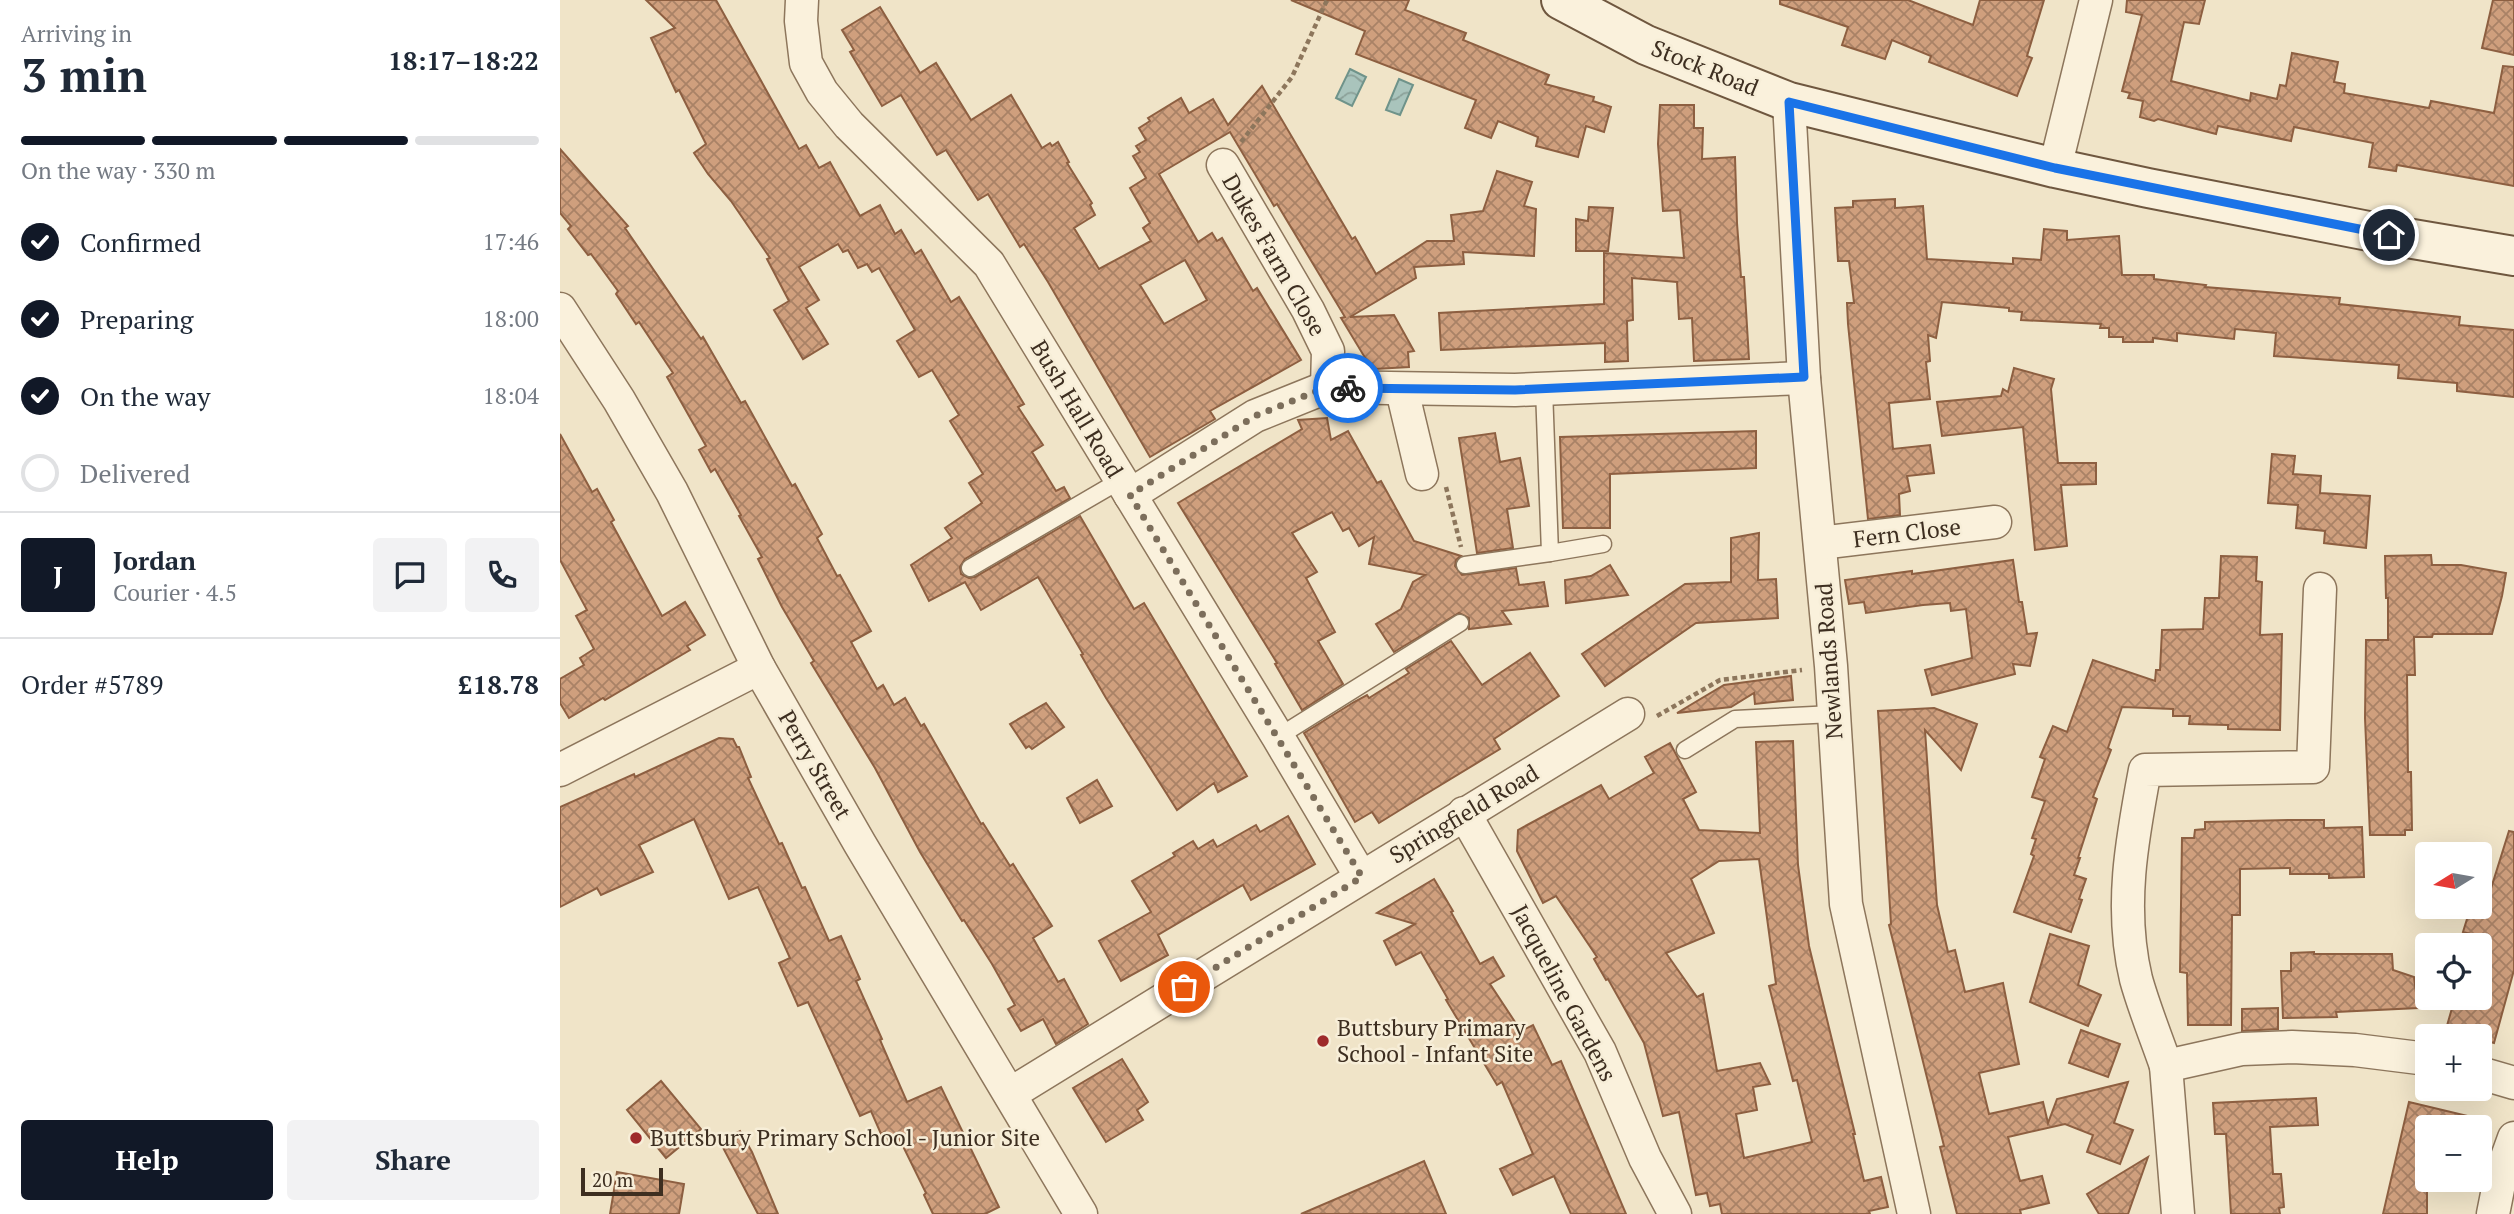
<!DOCTYPE html>
<html lang="en">
<head>
<meta charset="utf-8">
<style>
	body { margin:0; font-family:"PT Serif",serif; background:#f2f2f3; color:#1f2937; height:100vh; display:flex; flex-direction:column; font-size:26px; white-space:nowrap }
	* { box-sizing:border-box; margin:0 }
	p { font-size:23px; color:#747a83 }
	.icon { flex:none; width:38px; height:38px; fill:none; stroke:currentColor; stroke-width:2; stroke-linecap:round; stroke-linejoin:round }
	.map { position:relative; flex:1; overflow:hidden }
	.side { display:flex; flex-direction:column; background:#fff; width:560px }
	.side>* { flex:none }
	.needle { width:46px; rotate:259deg }
	.tools { position:absolute; left:1855px; top:842px; display:grid; gap:14px }
	.tools a { display:grid; place-items:center; width:77px; height:77px; border-radius:7px; background:#fff; box-shadow:0 7px 28px #0002; font-size:35px }
	.scale { position:absolute; left:21px; bottom:18px; width:82px; box-sizing:border-box; padding-left:7px; border:4px solid #3d2e20; border-top:0; font-size:19px; line-height:24px; white-space:nowrap; color:#3d2e20; -webkit-text-stroke:5px #f7eed8; paint-order:stroke }
	.pin { position:absolute; display:grid; place-items:center; width:60px; height:60px; color:#fff; margin:-30px; border:4px solid #fff; border-radius:50%; box-shadow:0 2px 7px #0007 }
	.courier { position:absolute; display:grid; place-items:center; width:70px; height:70px; margin:-35px; border:5px solid #1a73e8; border-radius:50%; background:#fff; color:#222; box-shadow:0 2px 9px #0007 }
	.head em { font-style:normal; font-weight:700 }
	.head div { display:flex; flex-direction:column-reverse }
	.head { display:flex; align-items:center; justify-content:space-between; height:119px; padding:0 21px }
	h1 { font-size:46px; font-weight:700; line-height:52px }
	.bar { display:grid; grid-template-columns:repeat(4,1fr); gap:10px 7px; align-content:center; height:84px; padding:0 21px }
	.bar i { height:9px; border-radius:5px; background:#e0e1e3 }
	.bar .active { background:#111827 }
	.bar p { grid-column:span 4 }
	.line { display:flex; align-items:center; gap:18px; padding:0 21px; border-top:2px solid #e0e1e3 }
	.line div { flex:1 }
	.round { display:grid; place-items:center; flex:none; width:74px; height:74px; border-radius:7px; background:#f2f2f3 }
	ol { padding:0 21px; list-style:none }
	li { display:flex; align-items:center; gap:21px; height:77px }
	li p { margin-inline-start:auto }
	li .icon { padding:7px; border-radius:50%; background:#111827; color:#fff; stroke-width:4 }
	li:last-child { color:#747a83 }
	li i { width:38px; height:38px; border:4px solid #e0e1e3; border-radius:50% }
	.action { display:flex; gap:14px; margin-top:auto; padding:14px 21px }
	.action a { flex:1; height:80px; border-radius:7px; background:#111827; color:#fff; font-size:28px; font-weight:700; line-height:80px; text-align:center }
	.action a+a { background:#f2f2f3; color:#1f2937 }
	main { display:flex; flex:1; min-height:0 }
	.map>svg:first-child { display:block }
</style>
</head>
<body>
<main>
<section class="side">
<div class="head"><div><h1>3 min</h1><p>Arriving in</p></div><em>18:17–18:22</em></div>
<div class="bar"><i class="active"></i><i class="active"></i><i class="active"></i><i></i><p>On the way · 330 m</p></div>
<ol>
<li><svg class="icon" aria-label="check" viewBox="0 0 24 24"><path d="M5 12l5 5 9-10"/></svg>Confirmed<p>17:46</p></li>
<li><svg class="icon" aria-label="check" viewBox="0 0 24 24"><path d="M5 12l5 5 9-10"/></svg>Preparing<p>18:00</p></li>
<li><svg class="icon" aria-label="check" viewBox="0 0 24 24"><path d="M5 12l5 5 9-10"/></svg>On the way<p>18:04</p></li>
<li><i></i>Delivered</li>
</ol>
<div class="line" style="height:126px"><b class="round" style="background:#111827;color:#fff">J</b><div><b>Jordan</b><p>Courier · 4.5</p></div><a class="round"><svg class="icon" aria-label="chat" viewBox="0 0 24 24"><path d="M4 5h16v11H9l-5 4z"/></svg></a><a class="round"><svg class="icon" aria-label="phone" viewBox="0 0 24 24"><path d="M5 4h4l2 5-3 2q2 4 5 5l2-3 5 2v4C11 20 4 13 5 4z"/></svg></a></div>
<div class="line" style="height:91px"><div>Order #5789</div><b>£18.78</b></div>
<div class="action"><a>Help</a><a>Share</a></div>
</section>
<div class="map">
<svg width="1954" height="1214" viewBox="0 0 1954 1214">
	<defs>
		<pattern id="water-waves" width="16" height="10" patternUnits="userSpaceOnUse" patternTransform="scale(1.75)"><rect width="16" height="10" fill="#a9c4bc"/><path d="M0 5q4-4 8 0t8 0" fill="none" stroke="#8ba098"/></pattern>
		<pattern id="building-cross-hatch" width="8" height="8" patternUnits="userSpaceOnUse" patternTransform="scale(1.75)"><rect width="8" height="8" fill="#cf9f7d"/><path d="M0 0l8 8M0 8l8-8" fill="none" stroke="#a98266"/></pattern>
	</defs>
	<rect width="100%" height="100%" fill="#f0e4c8"/>
	<g fill="url(#water-waves)" stroke="#6f938a" stroke-width="2">
		<path d="M790,69l16,8 -14,29 -16,-8z"/>
		<path d="M839,79l14,6 -13,30 -14,-5z"/>
	</g>
	<g fill="url(#building-cross-hatch)" stroke="#8d5f41" stroke-width="2" fill-rule="evenodd">
		<path d="M86,0h70l83,149 7,-4 13,23 11,-6 30,54 20,-11 15,29 6,-4 14,24 6,-4 30,52 8,-5 65,107 -6,3 25,38 -11,7 24,39 8,-4 6,11 -105,61 -5,8 1,7 8,4 6,-1 105,-61 54,93 10,-6 103,173 -29,16 -4,-9 -37,27 -71,-112 -25,-43 2,-1 -45,-77 -57,33 -16,-28 -36,19 -18,-36 41,-27 -7,-10 37,-25 -13,-20 14,-9 -33,-53 9,-6 -27,-45 -13,7 -22,-36 18,-11 -36,-62 -7,4 -5,-8 -9,4 -10,-18 -5,2 -5,-8 -39,23 20,33 -13,8 22,36 -25,15 -29,-49 15,-9 -22,-42 3,-1 -39,-57 -23,-27 -14,-21 12,-9 -27,-54 -3,2 -25,-54 24,-10z"/>
		<path d="M731,0h118l-4,10 61,23 -3,7 86,35 -4,9 49,13 -1,4 18,6 -7,25 -18,-6 -8,31 -42,-11 2,-9 -40,-16 -7,17 -26,-10 11,-28 -120,-46 9,-23z"/>
		<path d="M1220,0h128l65,25 7,-25h64l-17,56 5,2 -15,38 -88,-34 2,-6 -39,-16 -7,19 -43,-14 6,-18 -68,-23z"/>
		<path d="M1567,0h78l-6,24 -15,-2 -13,59 79,20 1,-8 26,6 3,-14 6,1 6,-33 46,9 -4,20 11,2 -1,9 85,15 2,-7 63,12 9,-47 11,1v119l-117,-21 -1,6 -27,-4 4,-24 -79,-16 -3,14 -73,-15 -2,8 -58,-15 -4,2 -14,-4 3,-16 -15,-3 2,-5 -8,-2 20,-76 -16,-3z"/>
		<path d="M1933,0h21v55l-32,-7z"/>
		<path d="M320,7l40,66 16,-10 35,57 40,-25 31,53 8,-5 2,3 6,-4 11,20 -2,1 25,40 -2,2 5,10 -21,13 25,41 52,-28 -8,-13 7,-5 -20,-35 16,-10 -13,-22 7,-4 -4,-6 10,-6 -7,-12 11,-7 -2,-3 33,-20 8,15 24,-14 15,26 34,-39 90,153 3,-2 21,37 51,-33h27l-3,-26 32,-4 14,-40 35,11 -8,24 12,3 -2,47 -71,-4 1,12 -50,3 2,11 -66,39 44,-2 20,36 -6,1 1,15 -34,2 -3,-5 -2,2 -29,-48 4,-1 -68,-113 -3,2 -44,-74 -71,42 39,68 14,-9 5,8 5,-3 31,53 4,-3 44,72 -91,51 5,8 -65,38 -102,-175 -24,-38 -4,3 -32,-53 -10,6 -32,-50 -9,5 -36,-60 -19,11 -32,-54 4,-2 -12,-20zM625,260l22,40 -43,24 -24,-39z"/>
		<path d="M1100,105h34v23h9l-1,31 33,-2 2,66 4,54h3l5,82 -55,2 -2,-43 -13,1 -2,-37 -45,-4 1,42 -6,1 1,40 -23,1v-19l-164,7 -2,-37 165,-9v-51l80,5 -4,-48 -17,1 -5,-67z"/>
		<path d="M0,149l68,77 -3,2 76,111 2,-2 38,66 4,-2 47,85 3,-2 27,50 -5,4 20,38 3,-1 31,56 -20,11 26,47 6,-4 11,20 11,-7 16,28 3,-2 57,100 2,-1 27,43 3,-2 39,62 -19,12 25,44 6,-3 24,45 -32,20 -13,-25 -22,12 -13,-22 7,-4 -23,-41 -28,-44 -2,1 -42,-69 -45,-84 -64,-105 3,-2 -32,-54 -24,-48 4,-2 -23,-41 2,-1 -26,-46 -4,3 -12,-22 7,-4 -39,-69 6,-4 -34,-51 -3,2 -20,-30 2,-3 -27,-37 -3,1 -20,-26 3,-3 -11,-13z"/>
		<path d="M1335,199v9l28,-2 4,53 86,5v-6l28,2 3,-31 23,2v9l52,-4 3,39h32v4l52,6 -1,2 135,11 -1,6 121,13 -1,8 55,5v67l-57,-6v-8l-59,-5 1,-13 -125,-9 2,-23 -41,-4 -1,10 -57,-6v8l-24,-3v4h-30v-5h-14v-9h-9l1,-4 -80,-4 1,-8 -13,-1v-3l-67,-6 -6,36 -8,-3 2,26 -4,1 4,37 -41,4 4,46 37,-4 4,28 -27,3 3,15 -11,3 1,21 -32,4 -20,-195 -1,-21h7l-5,-42h-11l-3,-53 18,-1v-6z"/>
		<path d="M1029,207l24,1 -5,43h-32v-32l12,2z"/>
		<path d="M1454,368l40,11 -3,10 7,74h38v21l-35,1 6,61 -32,4 -12,-123 -81,9 -5,-34 64,-6 2,-7 5,3z"/>
		<path d="M767,418l4,22 17,-9 29,52 4,-2 33,60 47,15 -5,4 -1,6 7,9 54,-7 3,17 25,-3 4,24 -46,5 9,13 -42,5v-11l-10,-5 -65,39 -18,-28 25,-15 12,-27 12,-7 -56,-11 5,-27 -15,9 -10,-18 -6,3 -11,-19 -40,21 25,39 -11,6 29,54 -17,9 25,43 -41,26 -27,-46 2,-1 -99,-160 124,-74 -4,-9z"/>
		<path d="M1196,431v37l-146,6v54h-47l-3,-91z"/>
		<path d="M935,433l5,29 20,-4 9,48 -22,3 6,39 -36,5 -18,-115z"/>
		<path d="M0,434l32,58 5,-3 17,31 -3,2 51,94 23,-14 20,33 -18,11 3,4 -85,50 -2,-2 -34,20 -9,-15v-24l24,-14 -4,-7 14,-9 -18,-33 11,-6 -27,-50z"/>
		<path d="M1712,454l23,2 -2,18 28,2 -1,17 50,3 -4,52 -42,-5 1,-12 -29,-3 2,-23 -30,-2z"/>
		<path d="M1199,533l-1,47 18,-1 2,39 -82,5 -91,63 -23,-32 103,-70 46,-2v-44z"/>
		<path d="M1871,555l1,10h29l45,8 -4,23 -10,38h-59l-1,3h-18l1,38h-8l1,97h3l1,58h-7v5h-35l-5,-117 1,-78h22v-42h-2l-1,-42z"/>
		<path d="M1661,556l36,1 -1,24 6,1 -2,53 22,-1 -2,96 -52,-1v-4l-39,-1 1,-8h-17v-7l-51,-2 -14,41 3,2 -18,47 4,2 -19,59h2l-6,17 12,4 -7,20 3,1 -11,32 -57,-20 20,-56 -3,-2 5,-15 -4,-1 13,-37 -13,-4 13,-38 -5,-2 13,-31 14,6 26,-72 62,21 1,-11h4l2,-40 41,-1 2,-31h14z"/>
		<path d="M1453,560l6,42h3l5,32 10,-1 -7,33 -17,-2 2,10 -83,21 -7,-25 47,-12 -6,-49 -15,2 -1,-8 -27,2 -57,8 -2,-11 -15,2 -4,-24 67,-9v3z"/>
		<path d="M1050,565l18,30 -62,8 -1,-23 26,-4z"/>
		<path d="M891,641l31,44 48,-32 29,43 -65,43 6,10 -79,48 -42,26 -7,-11 -17,10 -51,-89 50,-31 13,-7 2,3 40,-25 -3,-4z"/>
		<path d="M1231,676l2,24 -38,4 -1,-11 -23,14 -54,6 47,-28z"/>
		<path d="M486,703l18,24 -32,22 -3,-3 -3,2 -16,-24z"/>
		<path d="M1374,708l43,16 -16,46 -36,-40 12,175 11,47 7,-2 10,42 38,-9 16,81 -40,9 10,41 54,-12 5,21 9,-24 71,-17 -14,41 19,7 -13,34 -33,-12 6,-17 -28,-11 -57,13 12,44 22,-5 7,27 -29,7 1,4h-64l-17,-67 4,-1 -55,-221 2,-1 -13,-213z"/>
		<path d="M159,738l14,1 4,8h2l12,30 -3,1 31,66 3,-1 20,45 3,-1 24,54 12,-5 19,43 -4,2 26,58 -2,1 27,62 34,-15 58,120 -14,7h-52l-9,-19 2,-2 -27,-55 -10,4 -4,-10 -4,2 -10,-23 -11,5 -52,-114 -10,4 -19,-43 11,-5 -32,-71 -29,12 -35,-80 -55,26 14,27 -52,23 -4,-7 -37,19v-100l74,-33 1,3z"/>
		<path d="M1233,741l5,124 11,81 46,188h-2l11,47 17,-4 7,30 -19,4 1,3h-148l-2,-10 -10,2 -3,-13 -11,2 -17,-83 -16,4 -19,-73 -36,-64 -2,1 -12,-21 3,-2 -41,-61 -13,7 -26,-52 1,-21 83,-45 8,14 45,-26 -9,-16 25,-14 26,49 -13,7 16,31 61,3 -4,-91zM1199,859l17,125 -7,2 24,95 4,-1 15,62 -68,16 -8,-44 21,-4 -4,-23 17,-3 -10,-21 -43,8 -14,-77 -6,3 -31,-44 48,-20 -23,-54 28,-18z"/>
		<path d="M537,780l15,26 -32,17 -13,-25z"/>
		<path d="M728,816l27,48 -64,36 -8,-15 -85,50 10,20 -47,26 -22,-40 52,-29 -19,-31 43,-25 -2,-3 20,-12 5,8 15,-9 4,7 39,-22 4,7z"/>
		<path d="M1731,820h33v8l38,-1 2,50 -35,1v-4h-39v-6l-50,1v46h-8l-1,110h-43l-1,-52 -7,-1 2,-134h12l1,-8 10,-1v-7z"/>
		<path d="M1949,831l5,1v138l-20,73 -14,-4v-3h-11l-23,-7 9,-31h25v-53h-5l3,-9 -15,-4 8,-26h9v-10l8,2z"/>
		<path d="M874,879l19,32 -2,1 29,52 13,-7 11,19 -14,8 31,47 12,-6 19,40 9,-4 65,153h-55l-17,-38 -41,19 -13,-26 33,-15 -31,-72 -5,3 -51,-85 2,-1 -27,-47 -25,13 -12,-24 31,-17 -38,-11z"/>
		<path d="M1490,934l39,12 -11,39 23,10 -13,31 -58,-24z"/>
		<path d="M1754,952v2h78l1,16 21,7 4,31 -82,4 1,5 -54,1 -2,-47h10v-18z"/>
		<path d="M1718,1008v21l-36,2v-22z"/>
		<path d="M1521,1030l39,14 -12,33 -39,-14z"/>
		<path d="M562,1059l26,43 -11,8 6,10 -37,22 -33,-54z"/>
		<path d="M101,1081l40,48 -35,29 -39,-48z"/>
		<path d="M1756,1098l2,27 -48,2 3,47h8l3,33 -5,1 1,6h-49l-5,-80h-11l-2,-31z"/>
		<path d="M1849,1102l67,16 -1,9h-48v87h-44z"/>
		<path d="M180,1131l12,21 26,62h-20l-38,-72z"/>
		<path d="M1588,1157l-20,57h-29l-12,-20z"/>
		<path d="M864,1161l22,53h-145l112,-48z"/>
		<path d="M57,1172l67,12 -5,30h-69z"/>
	</g>
	<g fill="none" stroke-linecap="round" stroke-linejoin="round">
		<g stroke="#8d765c" stroke-width="19">
			<g id="lane">
				<path d="M990,553l53,-9"/>
				<path d="M905,565l85,-12 -6,-164"/>
				<path d="M410,568l151,-88"/>
				<path d="M718,737l182,-114"/>
				<path d="M1125,750l50,-31 98,-5"/>
			</g>
		</g>
		<g stroke="#8d765c" stroke-width="35">
			<g id="street">
				<path d="M242,0l-1,21 5,42 16,29 27,33 140,139 289,473 83,140"/>
				<path d="M1229,102l15,276 27,288 15,238 68,310"/>
				<path d="M663,165l85,145 20,41 -1,36"/>
				<path d="M1495,168l41,-168"/>
				<path d="M0,309l59,91 53,92 87,176 101,176 221,370"/>
				<path d="M842,390l20,84"/>
				<path d="M570,495l125,-79 72,-29 188,3 289,-12"/>
				<path d="M1260,543l175,-21"/>
				<path d="M1760,589l-7,178 -168,3c-13,69 -26,138 -9,209 8,29 20,58 30,87l76,-17 50,-2 63,3 72,9"/>
				<path d="M0,770l199,-102"/>
				<path d="M904,813l136,239 45,106 30,56"/>
				<path d="M1606,1066l12,148"/>
				<path d="M1920,1073l34,10"/>
				<path d="M450,1094l618,-380"/>
				<path d="M1933,1214l8,-40 13,-36"/>
			</g>
		</g>
		<g stroke="#6f573f" stroke-width="42">
			<path id="secondary" d="M1001,0l85,45 143,57 266,66 93,20 241,47 125,21"/>
		</g>
		<g stroke="#8d765c" stroke-width="4.5" stroke-dasharray="5 3.5" stroke-linecap="butt">
			<path d="M681,142l51,-65 35,-77"/>
			<path d="M886,487l15,60"/>
			<path d="M1097,716l63,-36 82,-10"/>
		</g>
		<use href="#lane" stroke="#faf1dc" stroke-width="16"/>
		<use href="#street" stroke="#faf1dc" stroke-width="32"/>
		<use href="#secondary" stroke="#faf1dc" stroke-width="38"/>
	</g>
	<g fill="none" stroke-linecap="round" stroke-linejoin="round">
		<path stroke="#7c6e5b" stroke-width="7" stroke-dasharray="0 12.6" d="M624,987l178,-110 -232,-382 125,-79 72,-29 21,1"/>
		<path stroke="#1a73e8" stroke-width="9" d="M788,388l167,2 289,-13 -15,-275 266,66 334,67"/>
	</g>
	<g fill="#9e2a2b" stroke="#f7eed8" stroke-width="2.5">
		<circle cx="763" cy="1041" r="7"/>
		<circle cx="76" cy="1138" r="7"/>
	</g>
	<g text-anchor="middle" stroke-width="5" stroke-linejoin="round" paint-order="stroke">
		<g font-size="23" fill="#3d2e20" stroke="#f7eed8">
			<text transform="translate(1145 68) rotate(22)" y="8">Stock Road</text>
			<text transform="translate(714 255) rotate(60)" y="8">Dukes Farm Close</text>
			<text transform="translate(517 409) rotate(59)" y="8">Bush Hall Road</text>
			<text transform="translate(1347 533) rotate(-7)" y="8">Fern Close</text>
			<text transform="translate(1269 661) rotate(-94)" y="8">Newlands Road</text>
			<text transform="translate(255 765) rotate(60)" y="8">Perry Street</text>
			<text transform="translate(904 814) rotate(-31)" y="8">Springfield Road</text>
			<text transform="translate(1004 993) rotate(62)" y="8">Jacqueline Gardens</text>
		</g>
		<g font-size="23" fill="#3d2e20" stroke="#f7eed8" text-anchor="start">
			<text x="777" y="1036">Buttsbury Primary<tspan x="777" dy="26">School - Infant Site</tspan></text>
			<text x="90" y="1146">Buttsbury Primary School - Junior Site</text>
		</g>
	</g>
</svg>
<div class="tools">
<a><svg class="needle" viewBox="-14 -14 28 28"><path d="M0-13l5 13h-10z" fill="#e53935"/><path d="M0 13l5-13h-10z" fill="#747a83"/></svg></a>
<a><svg class="icon" aria-label="locate" viewBox="0 0 24 24"><circle cx="12" cy="12" r="6"/><path d="M12 2v4M12 18v4M2 12h4M18 12h4"/></svg></a>
<a>+</a>
<a>−</a>
</div>
<div class="scale">20 m</div>
<div class="pin" style="left:624px;top:987px;background:#ea580c"><svg class="icon" aria-label="bag" viewBox="0 0 24 24"><path d="M5 8h14l-1 12H6zM9 8a3 3 0 0 1 6 0"/></svg></div>
<div class="pin" style="left:1829px;top:235px;background:#1f2937"><svg class="icon" aria-label="home" viewBox="0 0 24 24"><path d="M3 11l9-7 9 7M6 9v11h12V9"/></svg></div>
<div class="courier" style="left:788px;top:388px"><svg class="icon" aria-label="bike" viewBox="0 0 24 24"><circle cx="6" cy="16" r="4"/><circle cx="18" cy="16" r="4"/><path d="M6 16l4-8h5l3 8M10 8l3 8H6M13 5h3"/></svg></div>
</div>
</main>
</body>
</html>
